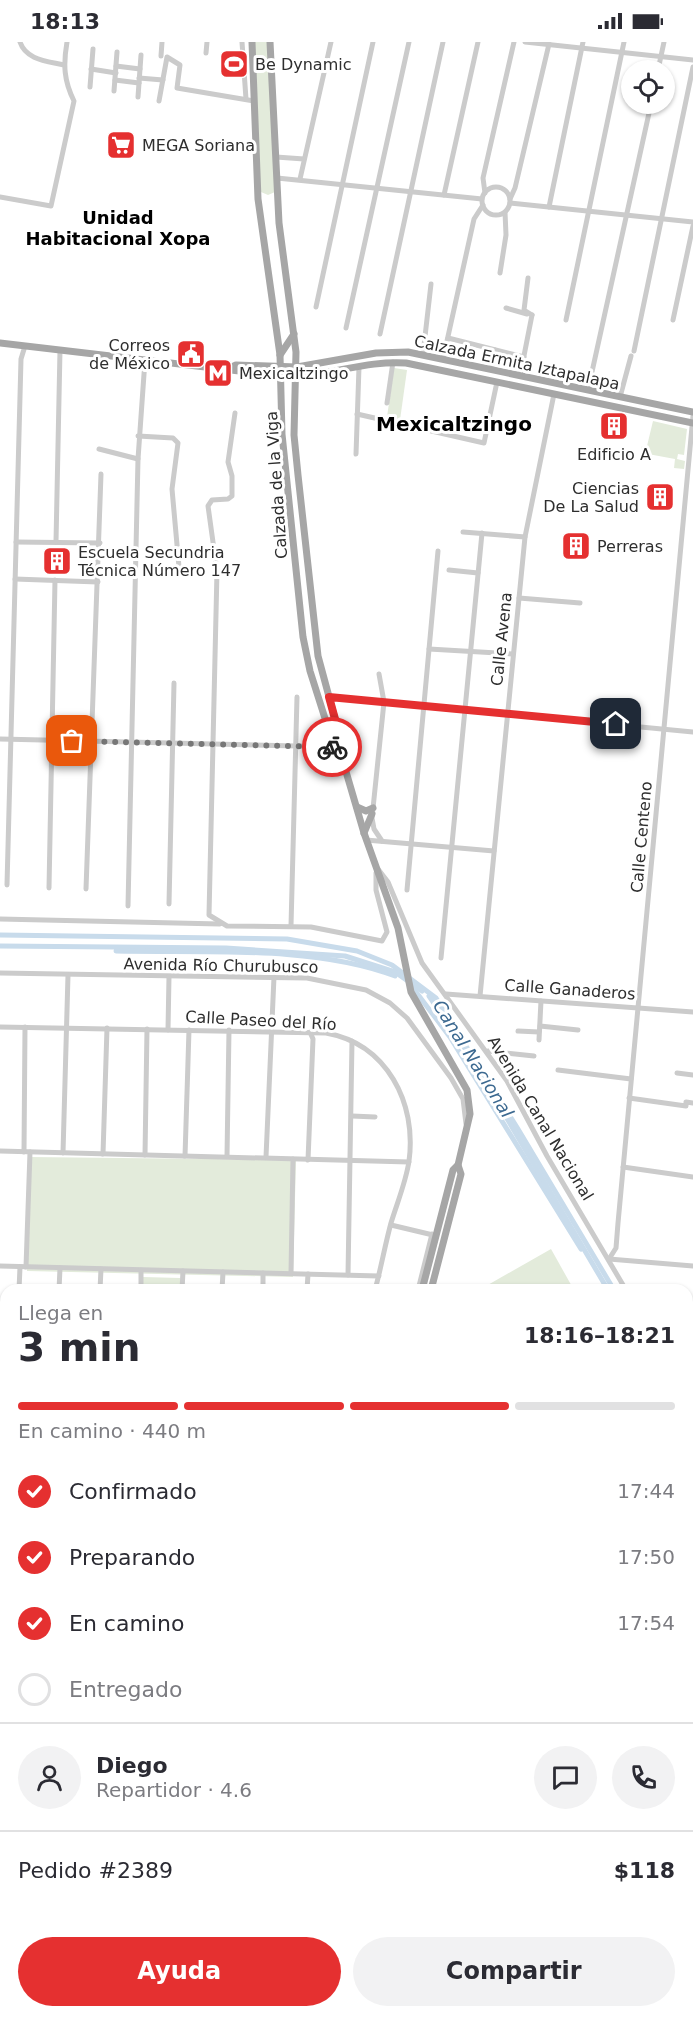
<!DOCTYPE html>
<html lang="es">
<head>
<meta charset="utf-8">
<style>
	body { margin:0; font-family:"DejaVu Sans",sans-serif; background:#f2f2f3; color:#2b2b33; height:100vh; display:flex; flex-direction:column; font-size:22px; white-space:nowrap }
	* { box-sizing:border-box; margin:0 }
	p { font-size:20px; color:#7c7c81 }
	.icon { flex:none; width:33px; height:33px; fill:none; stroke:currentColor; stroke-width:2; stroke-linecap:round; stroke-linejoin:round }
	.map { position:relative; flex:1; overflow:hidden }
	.details { position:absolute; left:0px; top:1242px; width:693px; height:734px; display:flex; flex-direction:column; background:#fff; border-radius:18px 18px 0 0; box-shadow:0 2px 4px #0004 }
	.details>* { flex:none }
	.tools { position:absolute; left:621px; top:18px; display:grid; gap:12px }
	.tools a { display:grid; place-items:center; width:54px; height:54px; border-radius:50%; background:#fff; box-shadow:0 2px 4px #0004; font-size:30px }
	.pin { position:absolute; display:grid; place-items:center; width:51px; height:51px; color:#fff; margin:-26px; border-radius:12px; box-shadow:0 3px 9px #0006 }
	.courier { position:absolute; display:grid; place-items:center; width:60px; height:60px; margin:-30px; border:4px solid #e53030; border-radius:50%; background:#fff; color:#222; box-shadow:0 2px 8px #0007 }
	.overview em { font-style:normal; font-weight:700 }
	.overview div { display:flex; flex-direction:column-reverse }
	.overview { display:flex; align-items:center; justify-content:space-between; height:102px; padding:0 18px }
	h1 { font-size:39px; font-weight:700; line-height:45px }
	.bar { display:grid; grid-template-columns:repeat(4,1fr); gap:9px 6px; align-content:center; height:72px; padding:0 18px }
	.bar i { height:8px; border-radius:4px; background:#e1e1e2 }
	.bar .current { background:#e53030 }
	.bar p { grid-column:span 4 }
	.line { display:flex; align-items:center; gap:15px; padding:0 18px; border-top:2px solid #e1e1e2 }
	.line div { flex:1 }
	.round { display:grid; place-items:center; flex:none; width:63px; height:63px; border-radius:32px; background:#f2f2f3 }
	ol { padding:0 18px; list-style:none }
	li { display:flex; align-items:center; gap:18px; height:66px }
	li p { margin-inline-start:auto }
	li .icon { padding:6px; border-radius:50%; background:#e53030; color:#fff; stroke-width:4 }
	li:last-child { color:#7c7c81 }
	li i { width:33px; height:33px; border:3px solid #e1e1e2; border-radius:50% }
	.primary-button { display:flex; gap:12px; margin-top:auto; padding:12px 18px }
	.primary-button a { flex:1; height:69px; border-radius:36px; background:#e53030; color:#fff; font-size:24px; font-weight:700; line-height:69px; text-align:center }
	.primary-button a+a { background:#f2f2f3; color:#2b2b33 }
	.status { display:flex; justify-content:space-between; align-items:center; height:42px; padding:0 30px; background:#fff; direction:ltr }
	.status svg { height:16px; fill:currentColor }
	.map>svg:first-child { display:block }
</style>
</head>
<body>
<div class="status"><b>18:13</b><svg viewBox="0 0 49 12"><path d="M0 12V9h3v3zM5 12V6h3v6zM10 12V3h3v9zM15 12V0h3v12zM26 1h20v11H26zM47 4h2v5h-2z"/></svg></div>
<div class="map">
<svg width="693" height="1975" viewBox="0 0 693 1975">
	<rect width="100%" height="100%" fill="#fff"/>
	<g fill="#e3ebdb">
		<path d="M255,0h16l4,150 -7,3 -7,-3 -1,-6z"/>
		<path d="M394,326l13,2 -7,50 -13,-3z"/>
		<path d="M653,379l34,8 -3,26 -6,-1 -1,5 8,2 -1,8 -10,-1 1,-9 -27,-5v-4l-7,-1 1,-3h5z"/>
		<path d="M30,1115l266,3 -3,117 -266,-6z"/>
		<path d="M551,1207l23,41h-95z"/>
		<path d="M143,1235l37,1v12h-38z"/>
	</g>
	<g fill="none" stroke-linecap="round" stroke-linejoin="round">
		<g stroke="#c8dbeb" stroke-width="5">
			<path d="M0,893l287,4 70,12 35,14 44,33 82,131 96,161"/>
			<path d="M0,904l226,2 119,8 50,16 27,19"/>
			<path d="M116,909c86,2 198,-6 279,25"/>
			<path d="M413,946l37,49 131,212"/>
			<path d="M429,954l44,64"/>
			<path d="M479,1029l129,219"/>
			<path d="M687,1384l6,11"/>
			<path d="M687,1400l6,12"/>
		</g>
		<g stroke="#cbcbcb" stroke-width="5">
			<path d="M20,0c6,18 27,19 44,23"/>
			<path d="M242,0l4,57"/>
			<path d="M525,0l168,18"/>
			<path d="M206,11l1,-11"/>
			<path d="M161,14l1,-14"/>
			<path d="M116,24l24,3"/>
			<path d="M91,27l25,4"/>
			<path d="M658,28l6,-28"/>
			<path d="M139,36l24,2"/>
			<path d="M115,38l24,3"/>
			<path d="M90,45l3,-38"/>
			<path d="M114,49l3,-39"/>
			<path d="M138,55l3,-42"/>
			<path d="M159,59l8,-44 13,8 -3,23 77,13"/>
			<path d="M276,115l28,2"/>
			<path d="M277,136l205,21"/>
			<path d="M300,137l31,-137"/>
			<circle cx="496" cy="159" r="14"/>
			<path d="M485,151l-2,-15 31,-136"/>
			<path d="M444,153l34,-153"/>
			<path d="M0,155l51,9 23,-105c-10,-20 -11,-36 -7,-59"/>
			<path d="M510,157l5,-11 34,-144"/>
			<path d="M510,161l183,19"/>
			<path d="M549,165l34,-165"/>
			<path d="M500,231l6,-38 -1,-23"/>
			<path d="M528,236l-4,32 8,5"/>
			<path d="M316,265l57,-265"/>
			<path d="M506,266l21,6"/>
			<path d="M566,278l58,-278"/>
			<path d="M673,278l20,-94"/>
			<path d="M346,286l63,-286"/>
			<path d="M380,292l63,-292"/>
			<path d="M448,296l76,19"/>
			<path d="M634,309l59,-284"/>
			<path d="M423,312l8,-70"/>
			<path d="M443,317l31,-140 9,-14"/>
			<path d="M491,327l4,-19"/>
			<path d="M520,334l12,-61"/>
			<path d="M588,348l63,-286"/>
			<path d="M620,355l11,-41"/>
			<path d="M387,361l6,-41"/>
			<path d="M235,371l-7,49 4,14v20l-4,3 -16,1 -4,6 9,65 -8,344 18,11 84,1 71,14 5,-9 -11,-42v-17"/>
			<path d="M357,372l127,29 13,-61"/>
			<path d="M138,394l35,2 5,5 -6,46 7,78"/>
			<path d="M99,407l39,10"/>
			<path d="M356,412l3,-87"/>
			<path d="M463,490l62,5"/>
			<path d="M16,500l84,1"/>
			<path d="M56,500l4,-192"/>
			<path d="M449,528l29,3"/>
			<path d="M15,537l83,3"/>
			<path d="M519,556l61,5"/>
			<path d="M429,607l84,5"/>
			<path d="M379,632l5,28 -12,116 2,11 8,12"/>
			<path d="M329,655l364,35"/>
			<path d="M0,697l339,8"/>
			<path d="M366,798l128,11"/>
			<path d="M378,827l10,13 34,81 85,118 40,75 79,134"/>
			<path d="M7,843l14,-526 4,-13"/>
			<path d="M49,846l6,-308"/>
			<path d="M86,847l15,-415"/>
			<path d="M407,848l31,-339"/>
			<path d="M169,862l5,-221"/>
			<path d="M128,864l10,-447 7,-99"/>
			<path d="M0,877l220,5"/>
			<path d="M291,884l6,-229"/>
			<path d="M441,916l41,-425"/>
			<path d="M0,931l307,5 59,12 24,13 17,15 44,60 12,21 3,25"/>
			<path d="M446,952l247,18"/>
			<path d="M480,954l45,-459 29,-143"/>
			<path d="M540,984l38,4"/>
			<path d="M0,985l326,6c61,11 91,70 83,128 -3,21 -12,42 -18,62 -6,22 -10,45 -16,67"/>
			<path d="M168,988l1,-53"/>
			<path d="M518,989l21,1"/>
			<path d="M539,998l2,-39"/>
			<path d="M488,1009l46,5"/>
			<path d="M558,1028l73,9"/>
			<path d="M677,1031l16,2"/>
			<path d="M629,1056l57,8v-4l7,1"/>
			<path d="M352,1074l23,1"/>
			<path d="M0,1109l409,11"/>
			<path d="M24,1110l1,-125"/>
			<path d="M63,1111l5,-178"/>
			<path d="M103,1112l4,-126"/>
			<path d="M145,1113l2,-126"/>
			<path d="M185,1114l4,-126"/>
			<path d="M227,1114l2,-126"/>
			<path d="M266,1115l8,-180"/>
			<path d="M308,1118l5,-121 -3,-7"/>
			<path d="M623,1125l70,10"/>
			<path d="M391,1183l42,10"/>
			<path d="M609,1217l7,-11 2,-25 75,-807"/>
			<path d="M609,1217l84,7"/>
			<path d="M0,1224l379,10"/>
			<path d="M26,1225l4,-115"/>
			<path d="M291,1231l2,-114"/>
			<path d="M348,1233l4,-234"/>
			<path d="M19,1248l1,-23"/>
			<path d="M59,1248l1,-22"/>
			<path d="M100,1248l1,-21"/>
			<path d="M141,1248v-20"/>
			<path d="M182,1248l1,-19"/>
			<path d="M222,1248l1,-18"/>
			<path d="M263,1248v-17"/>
			<path d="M307,1248l1,-16"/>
			<path d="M418,1248l14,-56"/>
			<path d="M687,1331l6,2"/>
			<path d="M0,1347h6"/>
			<path d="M0,1358h6"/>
			<path d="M687,1360l6,12"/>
			<path d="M687,1419l6,12"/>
			<path d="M0,1481h6"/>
			<path d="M0,1596h6"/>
			<path d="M687,1597l6,2"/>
			<path d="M687,1674l6,-10"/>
			<path d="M6,1719v4"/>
			<path d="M0,1726l6,1"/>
			<path d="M0,1737l6,1"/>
			<path d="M687,1760l6,2"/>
			<path d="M687,1791l6,-19"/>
			<path d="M687,1834l6,1"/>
			<path d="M687,1892l6,1"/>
			<path d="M535,1970l11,5"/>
			<path d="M111,1975l2,-5"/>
			<path d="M160,1975l1,-5"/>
			<path d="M196,1975l2,-5"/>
			<path d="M203,1975l1,-5"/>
			<path d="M234,1975l2,-5"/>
			<path d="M367,1975l1,-5"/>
			<path d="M462,1975l1,-5"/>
			<path d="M506,1975l1,-5"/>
		</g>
		<g stroke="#a6a6a6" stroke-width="7">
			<path d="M252,0l6,157 22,156 2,79 21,203 7,34 19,60 8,10"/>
			<path d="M270,0l9,181 17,129 -2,83 4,40 20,181 20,74 -1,11 27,92 34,95 13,64 56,98 3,24 -12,51 -5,5 -31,120"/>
			<path d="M0,301l282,33c42,2 82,-16 124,-13l287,60"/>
			<path d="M280,313l14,-21"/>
			<path d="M228,327l8,-4 61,2 79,-14 32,-1 285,60"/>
			<path d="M357,765l9,4 7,-3"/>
			<path d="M364,791l8,-19"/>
			<path d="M431,1248l30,-116 -3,-9"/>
			<path d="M687,1930l6,-2"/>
			<path d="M687,1945l6,-2"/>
			<path d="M242,1975l2,-5"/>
			<path d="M604,1975l10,-5"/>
			<path d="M632,1975l9,-5"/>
		</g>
	</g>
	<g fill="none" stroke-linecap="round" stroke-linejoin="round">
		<path stroke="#777" stroke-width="6" stroke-dasharray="0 10.8" d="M72,699l260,6"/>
		<path stroke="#e53030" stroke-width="8" d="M332,705h7l-1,-17 -9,-33 287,27"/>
	</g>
	<defs>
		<g id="stadium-square" transform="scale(1.5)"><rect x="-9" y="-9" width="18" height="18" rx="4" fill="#e53030" stroke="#fff"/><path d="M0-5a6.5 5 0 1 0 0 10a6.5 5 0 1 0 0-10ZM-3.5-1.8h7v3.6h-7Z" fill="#fff"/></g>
		<g id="supermarket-square" transform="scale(1.5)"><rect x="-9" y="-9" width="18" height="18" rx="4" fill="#e53030" stroke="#fff"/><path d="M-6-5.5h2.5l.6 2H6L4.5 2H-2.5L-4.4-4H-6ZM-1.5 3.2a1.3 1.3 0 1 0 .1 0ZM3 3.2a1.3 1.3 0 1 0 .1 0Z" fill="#fff"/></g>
		<g id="civic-square" transform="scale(1.5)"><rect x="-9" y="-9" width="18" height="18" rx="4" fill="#e53030" stroke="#fff"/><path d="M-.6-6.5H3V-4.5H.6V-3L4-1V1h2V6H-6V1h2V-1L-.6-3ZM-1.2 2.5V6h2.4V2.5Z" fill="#fff"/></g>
		<g id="metro-square" transform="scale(1.5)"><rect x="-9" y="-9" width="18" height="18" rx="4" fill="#e53030" stroke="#fff"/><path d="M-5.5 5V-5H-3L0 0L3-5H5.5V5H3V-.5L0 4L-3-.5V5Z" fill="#fff"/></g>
		<g id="building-square" transform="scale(1.5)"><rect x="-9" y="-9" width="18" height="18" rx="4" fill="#e53030" stroke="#fff"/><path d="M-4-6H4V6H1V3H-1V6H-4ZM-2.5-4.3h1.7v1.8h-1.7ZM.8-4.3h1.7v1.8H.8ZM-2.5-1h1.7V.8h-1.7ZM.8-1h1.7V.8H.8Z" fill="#fff"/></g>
	</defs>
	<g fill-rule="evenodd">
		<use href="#stadium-square" x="234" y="22"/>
		<use href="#supermarket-square" x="121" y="103"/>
		<use href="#civic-square" x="191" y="312"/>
		<use href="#metro-square" x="218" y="331"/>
		<use href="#building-square" x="614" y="384"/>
		<use href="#building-square" x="660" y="455"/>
		<use href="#building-square" x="576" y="504"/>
		<use href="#building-square" x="57" y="519"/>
	</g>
	<g text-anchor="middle" stroke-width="6" stroke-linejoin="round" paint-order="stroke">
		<g font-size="16" fill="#2e2e2e" stroke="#fff" text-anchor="start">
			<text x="255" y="28">Be Dynamic</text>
			<text x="142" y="109">MEGA Soriana</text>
			<text x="170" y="309" text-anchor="end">Correos<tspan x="170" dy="18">de México</tspan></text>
			<text x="239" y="337">Mexicaltzingo</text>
			<text x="614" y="418" text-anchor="middle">Edificio A</text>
			<text x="639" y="452" text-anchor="end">Ciencias<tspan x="639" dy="18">De La Salud</tspan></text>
			<text x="597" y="510">Perreras</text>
			<text x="78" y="516">Escuela Secundria<tspan x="78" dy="18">Técnica Número 147</tspan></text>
		</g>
		<g font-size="16" fill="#2e2e2e" stroke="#fff">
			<text transform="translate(517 320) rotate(12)" y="6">Calzada Ermita Iztapalapa</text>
			<text transform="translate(276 443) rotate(-94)" y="6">Calzada de la Viga</text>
			<text transform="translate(501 597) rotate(-84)" y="6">Calle Avena</text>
			<text transform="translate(641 795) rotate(-85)" y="6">Calle Centeno</text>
			<text transform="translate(221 923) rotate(1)" y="6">Avenida Río Churubusco</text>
			<text transform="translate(570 947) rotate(4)" y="6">Calle Ganaderos</text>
			<text transform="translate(261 978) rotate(3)" y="6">Calle Paseo del Río</text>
			<text transform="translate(541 1076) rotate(59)" y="6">Avenida Canal Nacional</text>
		</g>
		<g font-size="18" font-weight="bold" fill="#000" stroke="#fff">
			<text x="118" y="182">Unidad<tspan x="118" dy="21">Habitacional Xopa</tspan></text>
		</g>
		<g font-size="18" font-style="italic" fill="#3c6990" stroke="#fff">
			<text transform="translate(473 1017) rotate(58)" y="6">Canal Nacional</text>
		</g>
		<g font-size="20" font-weight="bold" fill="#000" stroke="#fff">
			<text x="454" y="389">Mexicaltzingo</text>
		</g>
	</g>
</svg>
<div class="tools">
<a><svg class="icon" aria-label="locate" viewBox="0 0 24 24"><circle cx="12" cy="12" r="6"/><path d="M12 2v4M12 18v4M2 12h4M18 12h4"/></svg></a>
</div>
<div class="pin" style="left:72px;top:699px;background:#ea580c"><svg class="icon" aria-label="bag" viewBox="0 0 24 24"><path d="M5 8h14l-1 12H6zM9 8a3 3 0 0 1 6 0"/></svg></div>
<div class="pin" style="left:616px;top:682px;background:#1f2937"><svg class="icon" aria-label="home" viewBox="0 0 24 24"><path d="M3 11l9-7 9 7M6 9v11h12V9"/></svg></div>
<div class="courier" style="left:332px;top:705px"><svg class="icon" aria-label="bike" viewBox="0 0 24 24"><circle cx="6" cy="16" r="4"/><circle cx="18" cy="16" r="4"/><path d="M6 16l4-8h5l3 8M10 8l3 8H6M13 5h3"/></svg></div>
<section class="details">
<div class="overview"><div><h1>3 min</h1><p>Llega en</p></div><em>18:16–18:21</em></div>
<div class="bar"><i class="current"></i><i class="current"></i><i class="current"></i><i></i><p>En camino · 440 m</p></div>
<ol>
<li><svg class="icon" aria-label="check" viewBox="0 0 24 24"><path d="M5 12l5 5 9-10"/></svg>Confirmado<p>17:44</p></li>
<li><svg class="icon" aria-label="check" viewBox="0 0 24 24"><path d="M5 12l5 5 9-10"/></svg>Preparando<p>17:50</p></li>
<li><svg class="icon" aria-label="check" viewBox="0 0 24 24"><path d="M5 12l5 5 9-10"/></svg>En camino<p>17:54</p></li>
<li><i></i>Entregado</li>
</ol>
<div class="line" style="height:108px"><a class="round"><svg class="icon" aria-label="person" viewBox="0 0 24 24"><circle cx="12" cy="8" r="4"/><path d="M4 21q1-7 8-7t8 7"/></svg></a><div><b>Diego</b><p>Repartidor · 4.6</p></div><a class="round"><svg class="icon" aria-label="chat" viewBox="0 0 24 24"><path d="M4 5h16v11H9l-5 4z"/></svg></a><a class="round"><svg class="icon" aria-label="phone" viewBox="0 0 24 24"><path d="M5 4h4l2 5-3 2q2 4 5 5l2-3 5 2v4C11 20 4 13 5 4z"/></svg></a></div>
<div class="line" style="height:78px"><div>Pedido #2389</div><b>$118</b></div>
<div class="primary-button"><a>Ayuda</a><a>Compartir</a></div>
</section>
</div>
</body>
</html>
